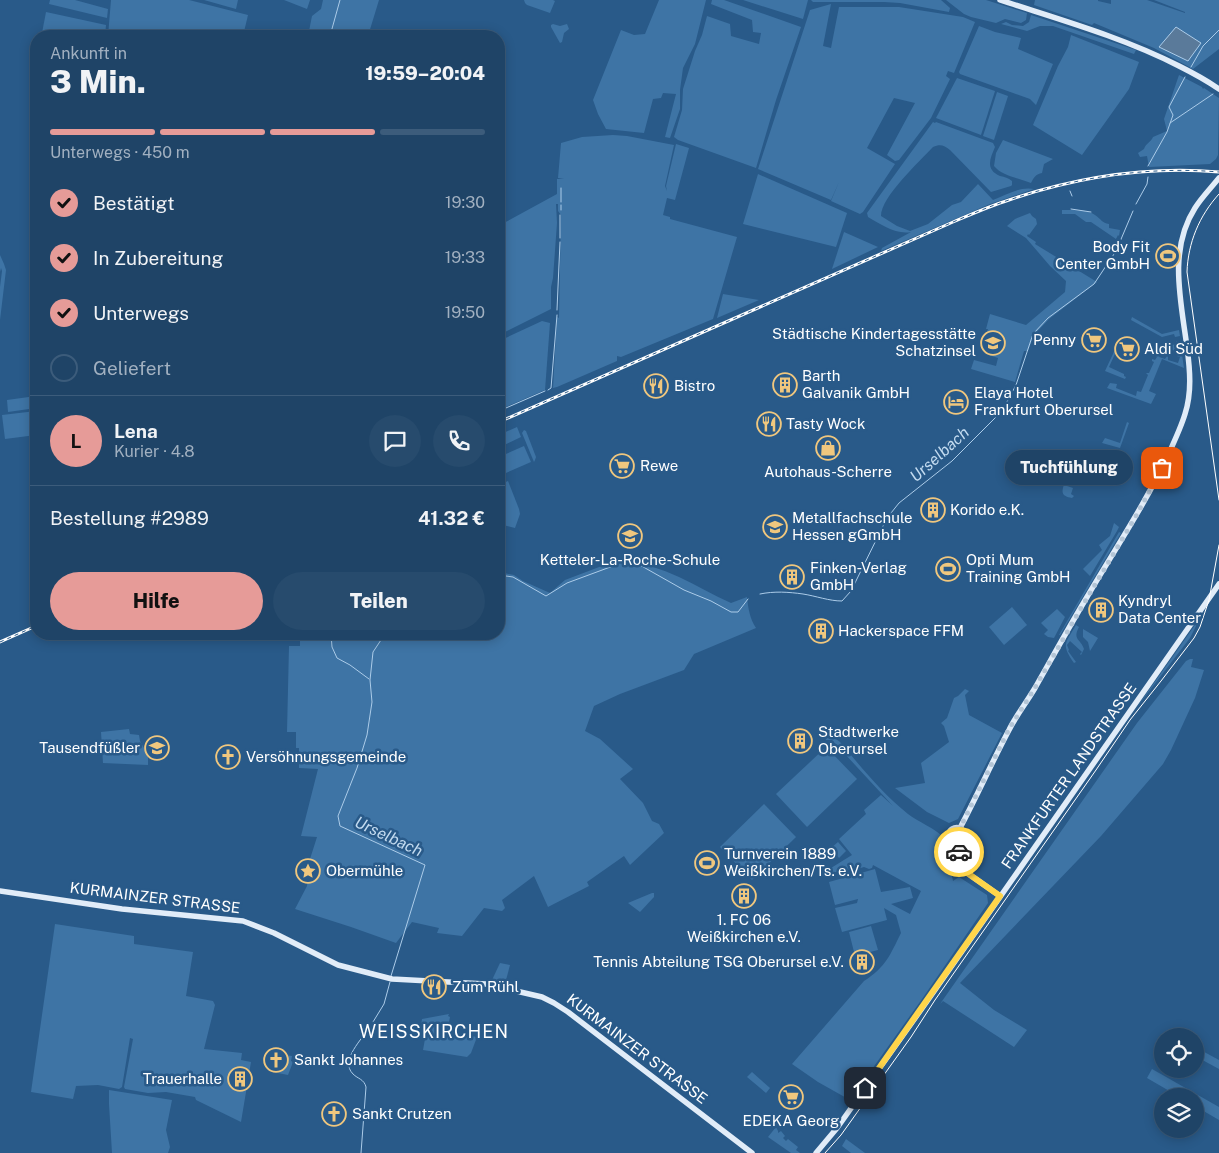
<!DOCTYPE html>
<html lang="de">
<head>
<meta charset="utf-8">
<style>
	body { margin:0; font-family:"Public Sans",sans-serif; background:#274b6d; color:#f1f3f6; height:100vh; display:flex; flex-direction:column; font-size:19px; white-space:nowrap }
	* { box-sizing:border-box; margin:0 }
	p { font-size:16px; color:#a1b0c0 }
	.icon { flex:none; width:28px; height:28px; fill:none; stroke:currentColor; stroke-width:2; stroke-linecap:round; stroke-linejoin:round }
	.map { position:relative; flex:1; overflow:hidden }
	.details { position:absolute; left:30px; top:30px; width:475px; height:610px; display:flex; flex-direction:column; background:#1f4467; border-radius:20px; box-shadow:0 2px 12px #0003,0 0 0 1px #3c5c7b }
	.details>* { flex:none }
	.fabs { position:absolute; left:1154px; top:1028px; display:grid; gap:10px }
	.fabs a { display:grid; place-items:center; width:50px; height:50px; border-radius:50%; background:#1f4467; box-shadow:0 2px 12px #0003,0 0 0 1px #3c5c7b; font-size:25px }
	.pin { position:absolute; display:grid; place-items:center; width:42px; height:42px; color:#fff; margin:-21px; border-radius:10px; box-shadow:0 2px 8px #0006 }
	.courier { position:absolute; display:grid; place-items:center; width:50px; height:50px; margin:-25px; border:4px solid #ffd54a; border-radius:50%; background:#fff; color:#222; box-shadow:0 1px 6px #0007 }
	.bubble { position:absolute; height:35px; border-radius:18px; background:#1f4467; box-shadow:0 2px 12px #0003,0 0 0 1px #3c5c7b; font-size:16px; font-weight:800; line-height:35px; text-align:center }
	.summary em { font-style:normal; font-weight:800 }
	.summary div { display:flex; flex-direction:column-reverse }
	.summary { display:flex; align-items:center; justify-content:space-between; height:85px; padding:0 20px }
	h1 { font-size:32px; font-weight:800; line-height:38px }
	.bar { display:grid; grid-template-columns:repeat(4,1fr); gap:8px 5px; align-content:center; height:60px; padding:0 20px }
	.bar i { height:6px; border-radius:4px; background:#3c5c7b }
	.bar .selected { background:#e69b98 }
	.bar p { grid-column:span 4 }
	.line { display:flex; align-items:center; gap:12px; padding:0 20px; border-top:1px solid #3c5c7b }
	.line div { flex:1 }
	.round { display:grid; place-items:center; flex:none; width:52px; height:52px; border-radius:26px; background:#274b6d }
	ol { padding:0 20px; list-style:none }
	li { display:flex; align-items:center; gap:15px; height:55px }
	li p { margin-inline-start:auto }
	li .icon { padding:5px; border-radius:50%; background:#e69b98; color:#111; stroke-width:4 }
	li:last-child { color:#a1b0c0 }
	li i { width:28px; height:28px; border:2px solid #3c5c7b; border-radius:50% }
	.button { display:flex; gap:10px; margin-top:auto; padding:10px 20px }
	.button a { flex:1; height:58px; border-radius:30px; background:#e69b98; color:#111; font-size:20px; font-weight:800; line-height:58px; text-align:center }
	.button a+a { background:#274b6d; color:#f1f3f6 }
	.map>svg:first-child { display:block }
</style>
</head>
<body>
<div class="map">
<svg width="1219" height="1153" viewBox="0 0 1219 1153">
	<rect width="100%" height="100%" fill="#295a89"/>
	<g fill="#3e74a5">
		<path d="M50,0h25l33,9 -1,9 -58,-14z"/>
		<path d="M111,0h78l59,15 -5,21h-135z"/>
		<path d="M204,0h34l-2,9z"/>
		<path d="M284,0h26l-3,9z"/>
		<path d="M323,0h56l-11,36h-60l4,-20 9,-7z"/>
		<path d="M524,0h29l2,1 -5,12 -23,-8 -2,-2z"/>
		<path d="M659,0h47l-11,44 -12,24 -3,22v19l-10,29 -5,-1 11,-43 -13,-1 -2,5 -8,1 -9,34 -38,-4 -8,-15 -5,-14 28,-70 13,5 11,-1z"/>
		<path d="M712,0h12l77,27 -25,73 -20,68 -78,-28 -4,-3 8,-27 1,-21 12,-38 7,-16 5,-19 23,8 1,12 28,8 2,-11 -8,-1 -1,-12 -41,-16z"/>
		<path d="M743,0h65l-5,19z"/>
		<path d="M811,0h130l9,8 -1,4 -49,-9 -16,-1h-71z"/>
		<path d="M946,0h40l41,13 -1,7 -5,3 -16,-4 -9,4 -25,-6 -7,-3z"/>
		<path d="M1035,0h63v1l13,3v-4h36l38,13v-1l-31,-12h65v49l-26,20 -39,-21 -60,-25 -2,2 -58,-20z"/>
		<path d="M831,4l-8,42 8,2 8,-41h60l64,10 12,5 -21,51 -6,-2 -2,5 4,3 -19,39 -32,42 -4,1 -8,-6 28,-52 -21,-5 -27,50 28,16 -32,48 -3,2 -29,-13 8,-19 -8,18 -73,-31 52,-159z"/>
		<path d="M46,12l60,13 -1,11h-48l-15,-3z"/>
		<path d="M1031,15l105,35 -2,4 -81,-28h-13l-13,5 -26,-7 5,-2 6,3 11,1 6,-4z"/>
		<path d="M553,24l7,2 7,-2 2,5 -5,4 -2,9 -2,1 -9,-16v-2z"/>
		<path d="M979,26l16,6 26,6 -3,11 35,15 -17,41 -6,-6 -70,-25 -1,-2z"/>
		<path d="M1071,35l68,27 -10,27 -47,66 -49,-30 25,-59 10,-19z"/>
		<path d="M1179,75l23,12 1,2 1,-1 15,10 -1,57 -2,4 -6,5 -61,3 -2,-11 -7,1 -2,-4 6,-4c2,-6 7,-7 9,-12l14,-6 -3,-12z"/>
		<path d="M957,78l38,13 -14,44 -45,-17z"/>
		<path d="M997,92l11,4 -14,44 -11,-4z"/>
		<path d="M933,122l2,1 1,-1 57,21 2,4c-5,12 -10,22 5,29 5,1 8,2 12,5v4l-1,1 -20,6 -41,-42c-6,-5 -10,-6 -17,-3 -14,15 -52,50 -52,69l16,10 13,5 18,-7 24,-19 9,-3 17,-18 15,16c13,-5 27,-14 41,-11l-44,15 -109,47 1,-3 29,-16c-15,3 -31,-8 -43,-15l-1,-4z"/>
		<path d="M613,135l14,1 47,9 -9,41 2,5 -1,-5 10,-42 13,4 -14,52 -8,-2 -4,17 7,2v2l67,18 -24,82 -92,38 -4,-1v5l-60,26 -4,1 4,-71 2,1 2,-103 -3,-4v-7h-2l1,19 -4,55 -2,9v22l-52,26v-111h3l55,-30v-15h7l-6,-1 3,-35 21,-6z"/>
		<path d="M1003,140l50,19 -9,5 -2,9c-6,1 -8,4 -11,10 -12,-5 -29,-7 -37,-17l2,-13z"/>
		<path d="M758,174l89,39 -11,34 -93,-23z"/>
		<path d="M1062,210c10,0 25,-1 33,5 6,4 7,8 14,9v4l11,2 -1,6 -1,-1 -2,4 -25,-17h-5l-11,-8h-13z"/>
		<path d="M1030,213l2,3 4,3 1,5 -8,11 -1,-1 -1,2 9,6 -1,2 62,38 -48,37 -15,16 -6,16h-4l-9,31 -44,-13 3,-9 22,6 2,-8 -9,-3 3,-9 9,3 3,-8 -18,-6 2,-6h-2l4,-15 36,11 39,-33 1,-11 -16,-15 -24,-28 -19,-12 8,-7z"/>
		<path d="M844,232l34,15 -46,22z"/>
		<path d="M0,255l4,9 2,6 -6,50v-33l2,-16 -1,-3 -1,4z"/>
		<path d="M723,294l36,6 -42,18z"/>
		<path d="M1132,317l30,17 17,-4 1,6 -5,1 -1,-3 -12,3 -31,-17z"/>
		<path d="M542,321l8,2 -5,67 -46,20v-69z"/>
		<path d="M1119,341l1,2 -11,24 15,7v2l2,1 -1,2 -20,-8z"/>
		<path d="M1176,341h4l4,27 -22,-9 -13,32 7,3 -5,10 -44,-16 3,-5 7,1 -1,4 20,8 1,-5 4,1 7,-17 -2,-2h3l5,-11 -2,-1v-2l3,1 2,-3 -2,-2v-1l4,-1 1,1 -1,3 6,2 2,-3 1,1v3l10,3 2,-6 -3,-1 1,-4 -17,-6 -1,3h-2l2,-3 6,-2 1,2 10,-2z"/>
		<path d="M36,396v12l-28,4 -1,-12z"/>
		<path d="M36,411v24l-31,4 -3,-24z"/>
		<path d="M1127,422l2,1 -9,25 -18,-5 3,-5 15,5z"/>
		<path d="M517,427l4,10 -21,10 1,5 -2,1v-18z"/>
		<path d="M524,430l2,1 10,26 -1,3 -1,2 -12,-29z"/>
		<path d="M524,446l7,16 -32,14v-19z"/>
		<path d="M508,481l11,28 1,5 -5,14 -16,-4v-39z"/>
		<path d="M1065,482l3,1 -1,3 6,2 -2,6 3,2 -2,2c-11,-2 -11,-6 -7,-16z"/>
		<path d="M1114,523l5,4 -2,4 -27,45 -7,-7 19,-19 -3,-5 11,-9z"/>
		<path d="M1119,532l2,1 -61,102h-1z"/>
		<path d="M628,556c16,9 34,13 51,21 17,8 34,18 52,26l16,-6c1,11 3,22 9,31l-62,26 -10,16 -64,24 -26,12 -9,25 15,8 33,30 -13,10 23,24 9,18 7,3 5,9 -34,32 -6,-9 -37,26 2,4 -41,21 -14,-31 -32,24 3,8 -3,3 -18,-3 -22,28 -25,-3 2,-5 -27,-6 -16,21 -45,-16 -56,-18 12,-23 3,-27 7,-22 -16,-1 17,-67 -19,-1v-20h-3v-16h-9l2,-86h11v-12h199v-62l15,3 9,6 27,12 15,-13z"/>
		<path d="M1012,607l15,18 -23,20 -15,-18z"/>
		<path d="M1057,609l8,8 -11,21 -6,-1 -4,-3 4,-4 -7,-7z"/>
		<path d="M1200,618l-10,20 -53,69z"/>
		<path d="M1076,625l3,2c-7,13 2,12 5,22l-3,6 -1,-1 2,-2 -12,-11 -3,4 2,5 -1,1 8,11 -2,1c-13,-19 -9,-19 2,-38z"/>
		<path d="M1083,629l15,9 -8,13 -2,-9 -5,-5z"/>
		<path d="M1190,659h3l-2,8 13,3 -9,28 -24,52 -8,14 -62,72 -141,147 34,27 33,20 -13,17 -71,-46 -3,3 197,-281 49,-62z"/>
		<path d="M965,689l4,2 -4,4 4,20 33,18 -44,86 -9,4 -22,-11 -32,-24 30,-5 -4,-20 28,-21 -5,-16 -3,-3 6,-5 7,-20 4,-2z"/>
		<path d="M129,729l1,5 9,1 1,6 8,14v10l-45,-2 -2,-31z"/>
		<path d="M826,737l10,2 4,3c21,25 42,51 68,72 9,7 28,15 35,23 7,10 9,21 12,32l-4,2 2,10 6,-4 28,18 1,8 -66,96 -72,101 -32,-18 -26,-18 72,-83c22,-14 26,-26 37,-48l-5,-18 -12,-7 3,12 -45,12 -7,-24 22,-5 1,-4 -23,6 -6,-23 46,-13 6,23 29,-5 3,11 -22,6 19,10 11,-23 -48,-26 -1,3 -3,1 -5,-2 -10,3 -10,-1 -13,5 -3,-1v-3l3,-2 21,-13 -13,-16 27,-25 -2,-4 17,-15 12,11 -61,-66h-6l-1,-2z"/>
		<path d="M826,747l31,32 -50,48 -31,-33z"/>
		<path d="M764,804l32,33 -44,43 -32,-33z"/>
		<path d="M838,842l8,9 -7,7 -8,-10z"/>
		<path d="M652,893h2v4l-14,15 -12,-9z"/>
		<path d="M55,924l79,12v8l59,8 -7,44 27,5 2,4 -11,44 38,4 -1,7 10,2 -10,60 -45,-22 -1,-3 -29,-5 -18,1 -23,-4 -1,-2 9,-48 -3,-1 -8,49 -3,2 -21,-4 -22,1 -3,13 -42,-7z"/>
		<path d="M871,926l7,24 -23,6 -6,-24z"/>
		<path d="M500,963l10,2 -5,19 -12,-2 -1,-2z"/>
		<path d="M449,1014l-1,2 2,1 -3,15 30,5 -6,16 -4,4 -44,-7 2,-11 -3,-1 1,-8 -4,-1 2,-3 1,-7z"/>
		<path d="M1195,1047l24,13v9l-24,-13z"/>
		<path d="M277,1054l15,2 -1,5 2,1 -5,13 -10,-2 2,-1v-4l2,-1v-3h-2z"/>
		<path d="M1152,1069l67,38v13l-24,-14v-10h-17l-31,-18z"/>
		<path d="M752,1072l18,16 -4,5 -19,-16z"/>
		<path d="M109,1090l63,10 -6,30 4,17 -2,6h-56l-3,-49z"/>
		<path d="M776,1127l2,4v2l3,-2 4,5 -2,2 3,3 2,-2 10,8 -2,3 4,3h-9l-23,-16z"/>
		<path d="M846,1139l19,14h-14l-9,-7z"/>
	</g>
	<path fill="#5a7a9a" stroke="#accce9" d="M1176,27l25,16 -13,18 -29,-14z"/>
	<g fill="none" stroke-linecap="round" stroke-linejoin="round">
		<g stroke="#accce9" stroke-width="1">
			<path d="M330,36l10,-36"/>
			<path d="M1191,67l12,-21 16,-16"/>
			<path d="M1170,123l43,-29"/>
			<path d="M1148,166l19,-34 6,-17 -4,-8 16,-30"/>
			<path d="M1070,191l2,5"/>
			<path d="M561,202v-14"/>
			<path d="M1136,204l11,-20 1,-7"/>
			<path d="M1071,209l20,3"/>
			<path d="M561,210v-5"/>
			<path d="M560,238v-23"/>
			<path d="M557,310l3,-68"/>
			<path d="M548,390l3,-2 6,-73"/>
			<path d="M499,411l46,-20"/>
			<path d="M499,575l14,2 33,19 21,-13 46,-17 9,-7 9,1 53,30 27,11 20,11h7l10,-13"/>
			<path d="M760,594c14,-3 29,-2 43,0 13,2 26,7 39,7l9,-10 36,-73 12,-15 53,-42 50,-50 14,-26 17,-51 15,-16 46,-34 22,-33 17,-40"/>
			<path d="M331,634l1,13 5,11 13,7 19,14"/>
			<path d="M385,634l-12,18 -3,28 2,22 -5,33 -10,33 -19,48 2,10 85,39 -34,111"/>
			<path d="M373,1022l11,-18 6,-22"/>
			<path d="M361,1153l5,-66c-2,-8 -8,-8 -13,-13 -14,-14 10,-35 17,-48"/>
		</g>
		<g stroke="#e1ecf8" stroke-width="5.5">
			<path d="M1000,0c61,20 122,37 179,66 14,7 27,14 40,23"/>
			<path d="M960,828c17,-32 32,-66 49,-98 7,-14 17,-27 26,-42 17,-30 34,-61 52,-91 28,-48 59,-94 82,-144 6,-13 12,-26 16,-39 7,-22 5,-44 2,-67 -6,-46 -19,-97 8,-139 7,-11 16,-20 24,-30"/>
			<path d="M958,843l2,19 3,8 37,26"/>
			<path d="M958,843c-14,-2 -11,-18 2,-15"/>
			<path d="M958,843c7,-3 9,-10 2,-15"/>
			<path d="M0,891l122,18 121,12 31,12 64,32 54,14 94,5 56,13 12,6 14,9 184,141"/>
			<path d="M816,1153l21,-25 93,-131 289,-413"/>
		</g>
		<g stroke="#fff" stroke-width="1">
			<path d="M1219,194c-20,22 -31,49 -32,78l32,228"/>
			<path d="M825,1153l16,-18 70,-98 24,-37 161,-230 34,-50 31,-39 33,-43 6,-11 9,-27 10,-55"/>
		</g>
		<g stroke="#fff" stroke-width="3">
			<g id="rail">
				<path d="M499,422l454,-200c19,-8 37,-16 56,-22 68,-23 139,-34 210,-28"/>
				<path d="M0,642l36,-16"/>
			</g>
		</g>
		<use href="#rail" stroke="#295a89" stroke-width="1" stroke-dasharray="4" stroke-linecap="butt"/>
	</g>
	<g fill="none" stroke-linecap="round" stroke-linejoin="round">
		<path stroke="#b4c5d6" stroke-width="5" stroke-dasharray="0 9" d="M959,852l-1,-9 4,-2c3,-5 3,-9 -2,-13l49,-99 24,-38 47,-81 56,-94 26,-48"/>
		<path stroke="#ffd54a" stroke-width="6" d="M865,1088l135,-192 -37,-26 -4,-18"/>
	</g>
	<defs>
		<g id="stadium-ring" transform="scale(1.25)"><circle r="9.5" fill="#295a89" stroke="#f0c77e" stroke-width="1.5"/><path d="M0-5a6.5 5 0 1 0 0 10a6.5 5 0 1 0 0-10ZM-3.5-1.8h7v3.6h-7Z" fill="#f0c77e"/></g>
		<g id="supermarket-ring" transform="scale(1.25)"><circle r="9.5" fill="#295a89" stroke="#f0c77e" stroke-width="1.5"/><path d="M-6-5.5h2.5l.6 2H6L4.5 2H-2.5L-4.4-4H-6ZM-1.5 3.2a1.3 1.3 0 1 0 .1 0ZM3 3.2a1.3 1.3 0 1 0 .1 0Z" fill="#f0c77e"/></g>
		<g id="school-ring" transform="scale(1.25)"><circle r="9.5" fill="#295a89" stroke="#f0c77e" stroke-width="1.5"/><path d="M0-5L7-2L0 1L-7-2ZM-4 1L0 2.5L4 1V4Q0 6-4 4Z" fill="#f0c77e"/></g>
		<g id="building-ring" transform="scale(1.25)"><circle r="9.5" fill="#295a89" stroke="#f0c77e" stroke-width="1.5"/><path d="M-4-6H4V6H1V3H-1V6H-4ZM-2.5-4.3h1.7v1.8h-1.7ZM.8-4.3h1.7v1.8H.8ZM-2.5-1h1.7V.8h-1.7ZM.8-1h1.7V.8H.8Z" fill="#f0c77e"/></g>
		<g id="restaurant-ring" transform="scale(1.25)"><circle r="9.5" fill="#295a89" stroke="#f0c77e" stroke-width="1.5"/><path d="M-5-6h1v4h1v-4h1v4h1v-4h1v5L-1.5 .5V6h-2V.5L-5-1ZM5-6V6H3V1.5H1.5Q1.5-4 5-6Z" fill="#f0c77e"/></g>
		<g id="hotel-ring" transform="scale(1.25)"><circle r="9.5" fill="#295a89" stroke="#f0c77e" stroke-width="1.5"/><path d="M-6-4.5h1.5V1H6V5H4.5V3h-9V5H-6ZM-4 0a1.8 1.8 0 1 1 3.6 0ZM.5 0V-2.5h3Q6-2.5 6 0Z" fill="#f0c77e"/></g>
		<g id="shop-ring" transform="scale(1.25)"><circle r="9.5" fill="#295a89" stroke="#f0c77e" stroke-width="1.5"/><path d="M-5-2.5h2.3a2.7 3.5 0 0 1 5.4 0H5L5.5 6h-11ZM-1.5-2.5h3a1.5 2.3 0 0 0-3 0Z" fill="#f0c77e"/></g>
		<g id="university-ring" transform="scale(1.25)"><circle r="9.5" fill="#295a89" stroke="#f0c77e" stroke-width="1.5"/><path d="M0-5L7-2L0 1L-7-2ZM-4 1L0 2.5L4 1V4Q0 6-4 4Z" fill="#f0c77e"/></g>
		<g id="church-ring" transform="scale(1.25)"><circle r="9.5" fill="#295a89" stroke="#f0c77e" stroke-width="1.5"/><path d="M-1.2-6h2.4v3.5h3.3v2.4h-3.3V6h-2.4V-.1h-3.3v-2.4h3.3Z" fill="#f0c77e"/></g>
		<g id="sight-ring" transform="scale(1.25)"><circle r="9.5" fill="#295a89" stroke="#f0c77e" stroke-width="1.5"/><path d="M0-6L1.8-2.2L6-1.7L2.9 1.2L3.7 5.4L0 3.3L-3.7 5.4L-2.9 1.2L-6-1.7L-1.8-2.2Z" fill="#f0c77e"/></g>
	</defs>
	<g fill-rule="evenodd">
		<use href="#stadium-ring" x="1168" y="256"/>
		<use href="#supermarket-ring" x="1094" y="340"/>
		<use href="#school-ring" x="993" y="343"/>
		<use href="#supermarket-ring" x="1127" y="349"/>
		<use href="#building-ring" x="785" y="385"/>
		<use href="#restaurant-ring" x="656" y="386"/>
		<use href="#hotel-ring" x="956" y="402"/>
		<use href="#restaurant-ring" x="769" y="424"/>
		<use href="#shop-ring" x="828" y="448"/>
		<use href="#supermarket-ring" x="622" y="466"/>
		<use href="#building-ring" x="933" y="510"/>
		<use href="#university-ring" x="775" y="527"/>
		<use href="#school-ring" x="630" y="536"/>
		<use href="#stadium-ring" x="948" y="569"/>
		<use href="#building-ring" x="792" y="577"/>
		<use href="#building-ring" x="1101" y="610"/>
		<use href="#building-ring" x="821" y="631"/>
		<use href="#building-ring" x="800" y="741"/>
		<use href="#school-ring" x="157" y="748"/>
		<use href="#church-ring" x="228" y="757"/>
		<use href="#stadium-ring" x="707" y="863"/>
		<use href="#sight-ring" x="308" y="871"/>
		<use href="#building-ring" x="744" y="896"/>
		<use href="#building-ring" x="862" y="962"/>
		<use href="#restaurant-ring" x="434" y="987"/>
		<use href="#church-ring" x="276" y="1060"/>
		<use href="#building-ring" x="240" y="1079"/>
		<use href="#supermarket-ring" x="791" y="1097"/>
		<use href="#church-ring" x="334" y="1114"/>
	</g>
	<g text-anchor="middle" stroke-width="5" stroke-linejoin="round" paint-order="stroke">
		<g font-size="15" fill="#fff" stroke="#295a89" text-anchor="start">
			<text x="1150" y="252" text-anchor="end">Body Fit<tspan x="1150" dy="17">Center GmbH</tspan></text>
			<text x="976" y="339" text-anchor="end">Städtische Kindertagesstätte<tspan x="976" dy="17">Schatzinsel</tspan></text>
			<text x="1076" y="345" text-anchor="end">Penny</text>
			<text x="1144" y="354">Aldi Süd</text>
			<text x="802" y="381">Barth<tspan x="802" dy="17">Galvanik GmbH</tspan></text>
			<text x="674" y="391">Bistro</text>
			<text x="974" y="398">Elaya Hotel<tspan x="974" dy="17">Frankfurt Oberursel</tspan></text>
			<text x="786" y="429">Tasty Wock</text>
			<text x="640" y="471">Rewe</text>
			<text x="828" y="477" text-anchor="middle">Autohaus-Scherre</text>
			<text x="950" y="515">Korido e.K.</text>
			<text x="792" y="523">Metallfachschule<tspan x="792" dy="17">Hessen gGmbH</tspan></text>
			<text x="630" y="565" text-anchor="middle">Ketteler-La-Roche-Schule</text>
			<text x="966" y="565">Opti Mum<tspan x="966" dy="17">Training GmbH</tspan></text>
			<text x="810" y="573">Finken-Verlag<tspan x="810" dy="17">GmbH</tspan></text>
			<text x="1118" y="606">Kyndryl<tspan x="1118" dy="17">Data Center</tspan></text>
			<text x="838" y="636">Hackerspace FFM</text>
			<text x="818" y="737">Stadtwerke<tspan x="818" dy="17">Oberursel</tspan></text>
			<text x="140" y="753" text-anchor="end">Tausendfüßler</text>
			<text x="246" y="762">Versöhnungsgemeinde</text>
			<text x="724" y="859">Turnverein 1889<tspan x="724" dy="17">Weißkirchen/Ts. e.V.</tspan></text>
			<text x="326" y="876">Obermühle</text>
			<text x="744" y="925" text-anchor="middle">1. FC 06<tspan x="744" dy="17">Weißkirchen e.V.</tspan></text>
			<text x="844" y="967" text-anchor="end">Tennis Abteilung TSG Oberursel e.V.</text>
			<text x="452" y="992">Zum Rühl</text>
			<text x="294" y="1065">Sankt Johannes</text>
			<text x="222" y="1084" text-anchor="end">Trauerhalle</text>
			<text x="352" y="1119">Sankt Crutzen</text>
			<text x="791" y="1126" text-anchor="middle">EDEKA Georg</text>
		</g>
		<g font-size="15" fill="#fff" stroke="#295a89">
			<text transform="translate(1069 776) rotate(-55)" y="5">FRANKFURTER LANDSTRASSE</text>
			<text transform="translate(155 898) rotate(7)" y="5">KURMAINZER STRASSE</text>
			<text transform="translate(637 1049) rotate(37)" y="5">KURMAINZER STRASSE</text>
		</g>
		<g font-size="16" font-style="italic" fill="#c3dbf0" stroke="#295a89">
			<text transform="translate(939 454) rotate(-42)" y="6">Urselbach</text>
			<text transform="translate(389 836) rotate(25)" y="6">Urselbach</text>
		</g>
		<g font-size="18" letter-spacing="1" fill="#fff" stroke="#295a89">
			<text x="434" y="1038">WEISSKIRCHEN</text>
		</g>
	</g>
</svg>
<div class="fabs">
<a><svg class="icon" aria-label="locate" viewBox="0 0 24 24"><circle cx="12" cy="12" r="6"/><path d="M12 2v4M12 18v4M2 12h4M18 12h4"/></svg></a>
<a><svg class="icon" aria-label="layers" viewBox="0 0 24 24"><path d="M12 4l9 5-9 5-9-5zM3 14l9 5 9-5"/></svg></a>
</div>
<div class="pin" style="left:1162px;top:468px;background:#ea580c"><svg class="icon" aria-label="bag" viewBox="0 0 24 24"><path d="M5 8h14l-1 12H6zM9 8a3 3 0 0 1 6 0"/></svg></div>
<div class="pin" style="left:865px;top:1088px;background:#1f2937"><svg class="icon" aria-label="home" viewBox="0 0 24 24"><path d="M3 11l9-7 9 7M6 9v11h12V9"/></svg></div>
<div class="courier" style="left:959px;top:852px"><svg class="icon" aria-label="car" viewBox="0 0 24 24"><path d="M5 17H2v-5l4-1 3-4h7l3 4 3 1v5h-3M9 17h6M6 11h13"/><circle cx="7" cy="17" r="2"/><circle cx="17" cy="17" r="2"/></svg></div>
<div class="bubble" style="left:1005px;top:450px;width:128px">Tuchfühlung</div>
<section class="details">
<div class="summary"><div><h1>3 Min.</h1><p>Ankunft in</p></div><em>19:59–20:04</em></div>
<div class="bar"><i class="selected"></i><i class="selected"></i><i class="selected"></i><i></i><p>Unterwegs · 450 m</p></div>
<ol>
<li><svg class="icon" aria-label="check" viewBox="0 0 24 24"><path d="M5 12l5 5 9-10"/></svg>Bestätigt<p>19:30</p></li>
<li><svg class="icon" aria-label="check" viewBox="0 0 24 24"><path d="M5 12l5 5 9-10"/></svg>In Zubereitung<p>19:33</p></li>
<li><svg class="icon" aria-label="check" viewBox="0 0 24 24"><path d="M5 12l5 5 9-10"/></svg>Unterwegs<p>19:50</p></li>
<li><i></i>Geliefert</li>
</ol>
<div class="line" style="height:90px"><b class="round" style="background:#e69b98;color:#111">L</b><div><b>Lena</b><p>Kurier · 4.8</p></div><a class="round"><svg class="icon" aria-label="chat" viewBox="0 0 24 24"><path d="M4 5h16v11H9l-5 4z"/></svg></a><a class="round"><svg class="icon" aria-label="phone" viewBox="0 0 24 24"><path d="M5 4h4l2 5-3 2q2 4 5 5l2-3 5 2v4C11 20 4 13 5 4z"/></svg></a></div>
<div class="line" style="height:65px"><div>Bestellung #2989</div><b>41.32 €</b></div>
<div class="button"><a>Hilfe</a><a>Teilen</a></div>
</section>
</div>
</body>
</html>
